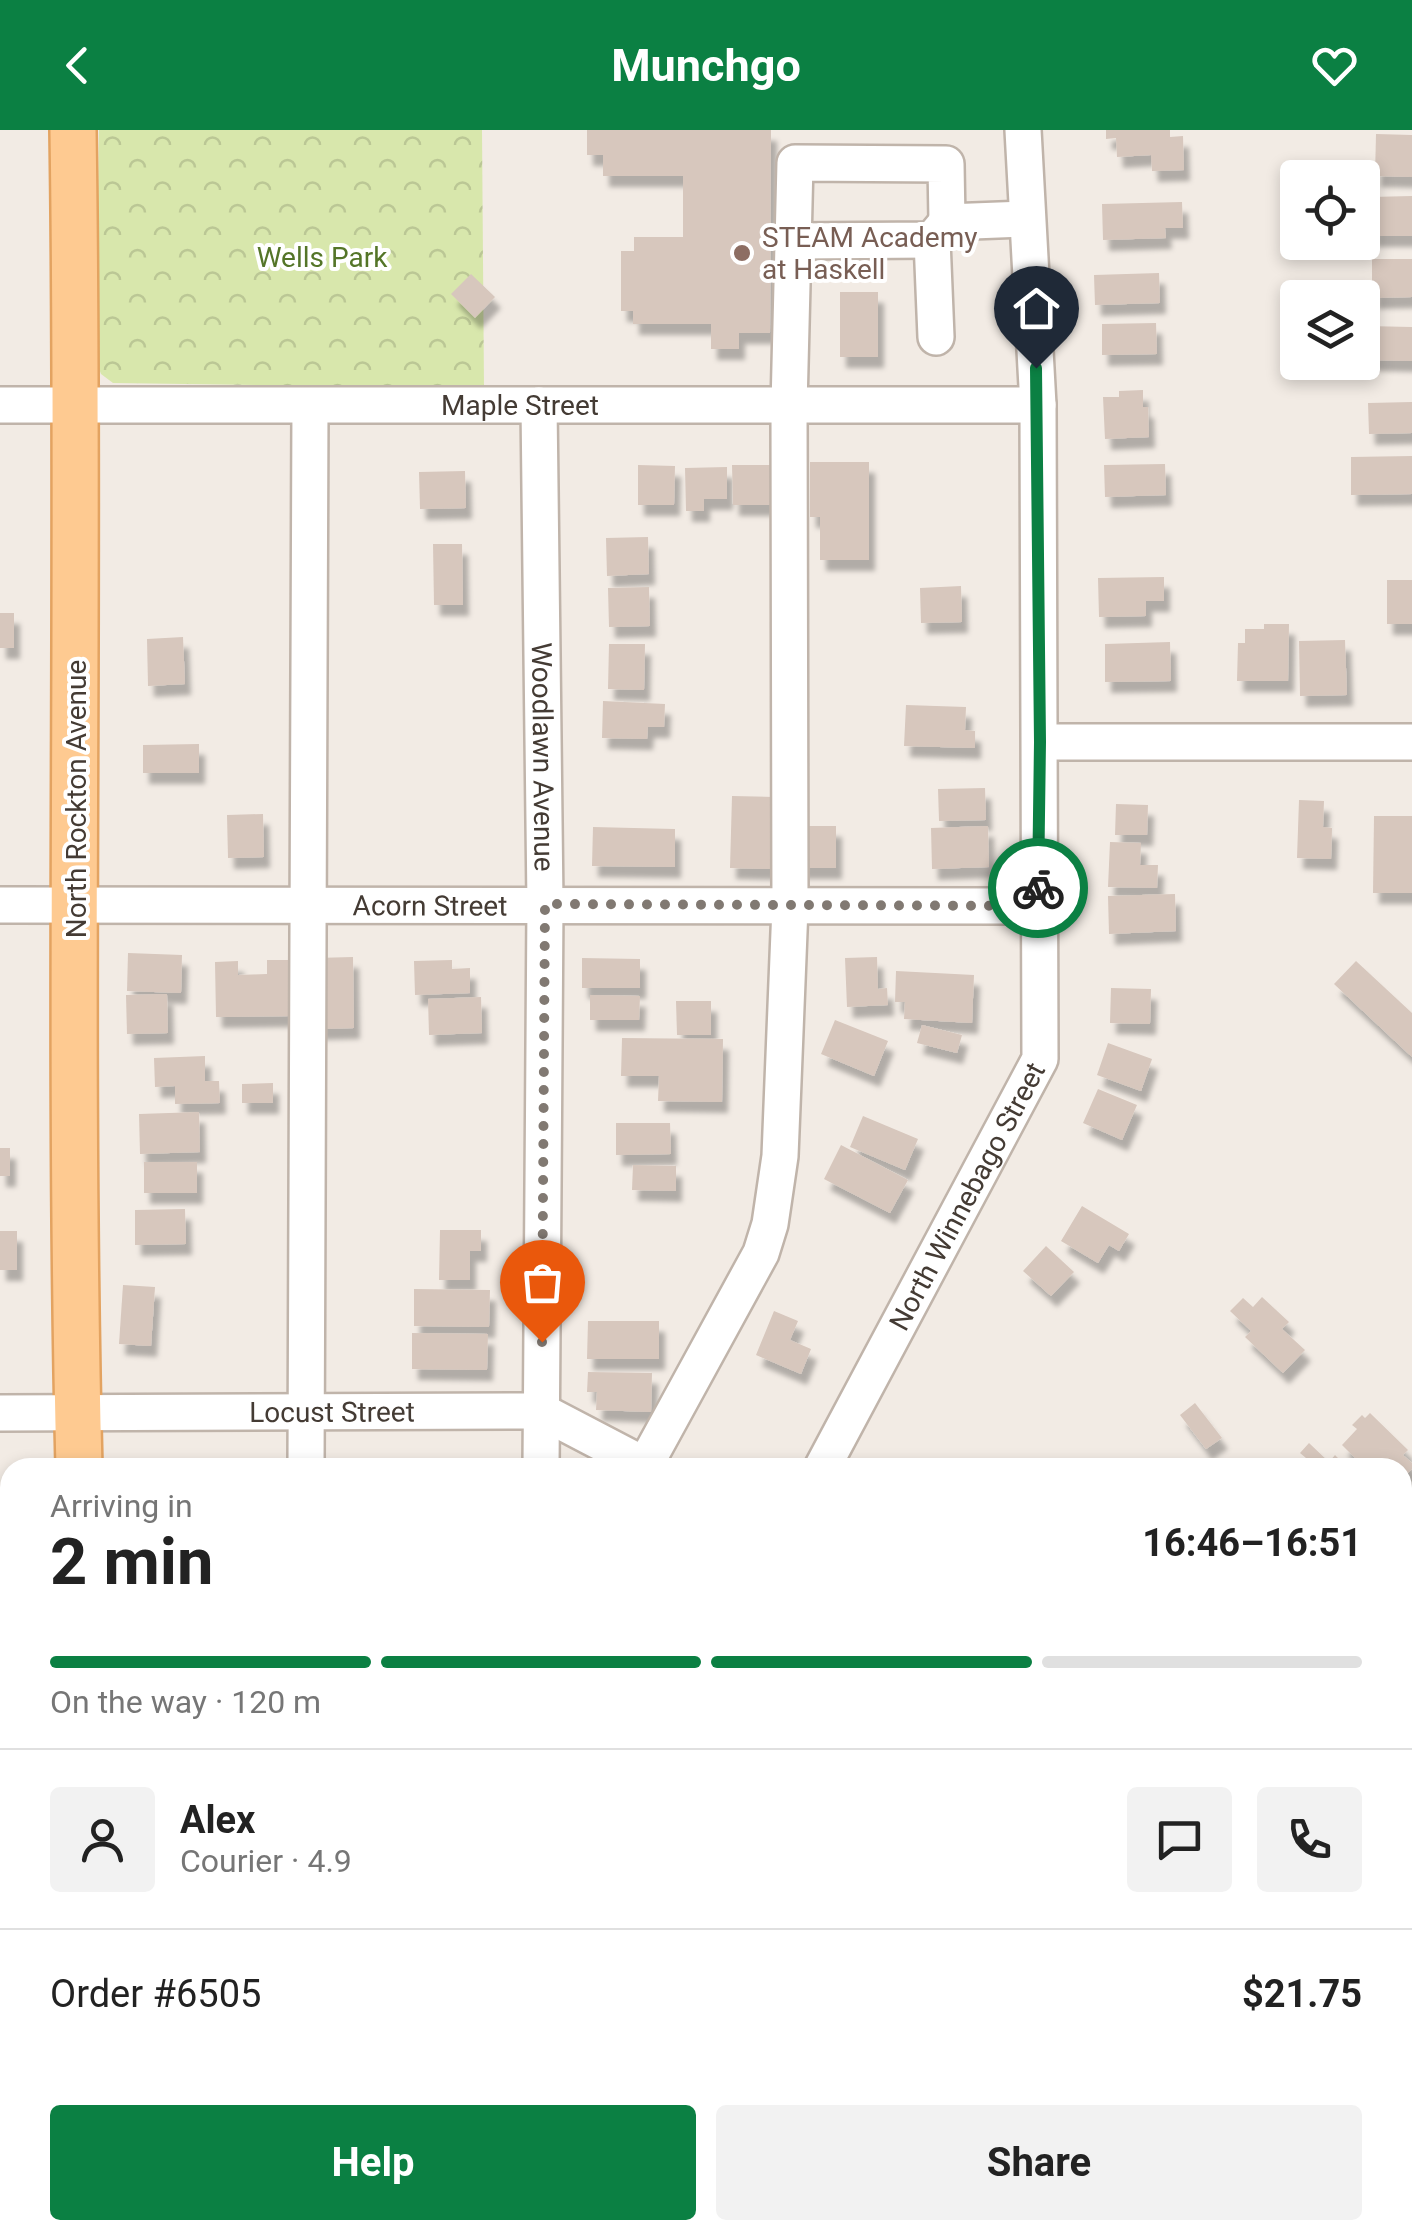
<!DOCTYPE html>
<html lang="en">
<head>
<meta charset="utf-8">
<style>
	body { margin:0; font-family:Roboto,sans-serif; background:#f2f2f2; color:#222; height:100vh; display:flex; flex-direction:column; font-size:38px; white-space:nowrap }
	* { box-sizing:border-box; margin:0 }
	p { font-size:32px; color:#767676 }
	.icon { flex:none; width:55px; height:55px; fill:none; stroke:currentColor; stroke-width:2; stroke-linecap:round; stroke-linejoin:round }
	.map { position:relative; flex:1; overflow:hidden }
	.panel { position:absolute; left:0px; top:1328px; width:1412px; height:782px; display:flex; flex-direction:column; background:#fff; border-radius:30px 30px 0 0; box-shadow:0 5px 15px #0003 }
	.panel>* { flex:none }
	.fabs { position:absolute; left:1280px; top:30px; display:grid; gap:20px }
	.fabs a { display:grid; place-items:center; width:100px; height:100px; border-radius:10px; background:#fff; box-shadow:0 5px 15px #0003; font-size:50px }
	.pin { position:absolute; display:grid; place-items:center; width:85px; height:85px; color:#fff; margin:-102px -42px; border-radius:50% 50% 50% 0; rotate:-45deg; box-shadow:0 0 10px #0007 }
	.pin .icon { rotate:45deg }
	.courier { position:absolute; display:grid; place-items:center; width:100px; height:100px; margin:-50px; border:8px solid #0b8043; border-radius:50%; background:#fff; color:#222; box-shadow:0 2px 12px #0007 }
	.summary em { font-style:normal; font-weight:700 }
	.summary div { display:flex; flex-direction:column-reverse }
	.summary { display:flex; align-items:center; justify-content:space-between; height:170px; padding:0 50px }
	h1 { font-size:65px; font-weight:700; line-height:75px }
	.bar { display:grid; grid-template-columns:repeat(4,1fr); gap:15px 10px; align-content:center; height:120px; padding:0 50px }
	.bar i { height:12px; border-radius:8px; background:#e0e0e0 }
	.bar .on { background:#0b8043 }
	.bar p { grid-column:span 4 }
	.line { display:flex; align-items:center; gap:25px; padding:0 50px; border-top:2px solid #e0e0e0 }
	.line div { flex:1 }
	.round { display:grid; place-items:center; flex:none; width:105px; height:105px; border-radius:10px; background:#f2f2f2 }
	.action { display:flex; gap:20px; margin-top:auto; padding:20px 50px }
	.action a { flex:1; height:115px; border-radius:10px; background:#0b8043; color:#fff; font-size:40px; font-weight:700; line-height:115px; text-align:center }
	.action a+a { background:#f2f2f2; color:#222 }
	header { display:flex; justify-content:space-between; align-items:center; height:130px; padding:0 50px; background:#0b8043; color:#fff; font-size:45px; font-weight:700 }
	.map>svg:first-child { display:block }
</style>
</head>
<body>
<header><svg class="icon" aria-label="back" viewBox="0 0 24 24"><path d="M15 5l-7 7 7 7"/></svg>Munchgo<svg class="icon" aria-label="heart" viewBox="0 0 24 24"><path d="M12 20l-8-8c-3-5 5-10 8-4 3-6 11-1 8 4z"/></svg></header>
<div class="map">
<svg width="1412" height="2109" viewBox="0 0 1412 2109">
	<defs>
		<pattern id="forest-crowns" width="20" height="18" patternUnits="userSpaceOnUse" patternTransform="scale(2.5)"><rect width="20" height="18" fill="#d8e7ac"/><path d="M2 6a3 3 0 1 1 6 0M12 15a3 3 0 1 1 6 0" fill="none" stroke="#bbc795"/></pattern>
		<filter id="shadow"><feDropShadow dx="6" dy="11" stdDeviation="2.5" flood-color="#0004"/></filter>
	</defs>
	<rect width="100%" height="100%" fill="#f2ebe4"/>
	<path fill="url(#forest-crowns)" d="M99,0h383l2,258 -371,-5 -12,-9 -5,-13z"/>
	<g fill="#d7c7bd" filter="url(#shadow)">
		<path d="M587,0h184l-1,203h-31v16h-28v-25h-78v-13h-12v-60h13v-14h49v-61h-80v-21h-16z"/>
		<path d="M1106,0h64v7l13,-1 1,34 -32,1 -1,-16 -34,2 -1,-19 -10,1z"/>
		<path d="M1376,4l36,1v42l-37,-1z"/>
		<path d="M1412,66v40h-41v-39z"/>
		<path d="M1182,72l1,26h-18l1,10 -63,2 -1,-36z"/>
		<path d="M1372,129h40v38l-40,1z"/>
		<path d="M1159,143l1,30 -65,2 -1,-30z"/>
		<path d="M471,144l24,23 -20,21 -24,-24z"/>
		<rect x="840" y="162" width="38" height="65"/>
		<path d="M1156,193l1,31 -55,1v-31z"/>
		<path d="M1366,196l46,1v34l-47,-1z"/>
		<path d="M1143,260v17h5l1,30 -44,2 -2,-42h16v-6z"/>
		<path d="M1412,272v31l-43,1 -1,-31z"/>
		<path d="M1412,326v38l-61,1v-38z"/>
		<path d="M810,332h59v98h-49v-43h-10z"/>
		<path d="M1165,334l1,31 -61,2 -1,-32z"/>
		<path d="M638,335l37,1 -1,39h-36z"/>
		<path d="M732,335h43v40h-42z"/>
		<path d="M727,337v32h-23v12h-18l-1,-43z"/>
		<path d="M465,341l1,37 -46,1 -1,-37z"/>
		<path d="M648,407l1,37 -42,2 -1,-38z"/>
		<path d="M433,414h29l1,61h-29z"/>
		<path d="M1164,447v24h-18v15l-47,1 -1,-39z"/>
		<rect x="1387" y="450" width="25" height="44"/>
		<path d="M961,456l1,36 -41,1 -1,-35z"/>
		<path d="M649,457l1,39 -41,1 -1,-39z"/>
		<rect x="0" y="483" width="14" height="35"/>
		<path d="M1264,494h25l-1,57h-51l1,-38h7v-14h19z"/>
		<path d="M183,507l2,47 -37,2 -1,-47z"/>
		<path d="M1345,510l2,55 -47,1 -1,-55z"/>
		<path d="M1170,512l1,39 -66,1v-38z"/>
		<path d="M609,514h36l-1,46 -36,-1z"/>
		<path d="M603,571l62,3 -1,23h-16l-1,12 -45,-1z"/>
		<path d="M906,575l60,2 -1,23 10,1v17l-71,-2z"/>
		<path d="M199,614v29h-56v-28z"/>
		<path d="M985,658l1,32 -47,1 -1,-32z"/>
		<path d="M732,666l42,1 -2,72 -42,-1z"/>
		<path d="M1299,670l25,1 -1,26 9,1 -1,31 -34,-1z"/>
		<path d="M1116,674l32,1 -1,30h-32z"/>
		<path d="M263,684l1,43 -36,1 -1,-43z"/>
		<path d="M1374,686h38v77h-39z"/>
		<path d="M800,696h36v42h-37z"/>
		<path d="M988,696l1,41 -57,2 -1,-41z"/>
		<path d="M593,697l82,2v38l-83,-1z"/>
		<path d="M1110,712l31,1 -1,22h18l-1,23 -49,-1z"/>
		<path d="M1175,764l1,37 -67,3 -1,-38z"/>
		<path d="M128,823l54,2 -1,38 -54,-2z"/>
		<path d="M353,827l1,71 -37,1 -2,-71z"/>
		<path d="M877,827l1,32 9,-1 1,17 -41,2 -2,-49z"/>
		<path d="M582,828l58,1v29h-58z"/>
		<path d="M267,830h23l1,56 -75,1 -1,-55 23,-1v14l29,-1z"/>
		<path d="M452,830v9l18,-1v25l-55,2 -1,-34z"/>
		<path d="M1356,831l56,52v44l-78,-73z"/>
		<path d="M896,841l78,4 -2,48 -68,-4 1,-17h-10z"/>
		<path d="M1111,858l40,1 -1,35 -40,-1z"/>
		<path d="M167,864l1,39 -41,1 -1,-39z"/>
		<path d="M590,865l50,1 -1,24h-49z"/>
		<path d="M481,867l1,36 -53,2 -1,-36z"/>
		<path d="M676,871h35v34h-34z"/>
		<path d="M835,890l53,21 -14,35 -53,-22z"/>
		<path d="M922,895l40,10 -5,18 -40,-10z"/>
		<path d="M622,908l101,1 -1,63 -64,-1 1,-25h-38z"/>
		<path d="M1108,913l44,16 -11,32 -44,-16z"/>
		<path d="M205,926v25h14l1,22 -45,1v-18l-20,1 -1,-29z"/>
		<path d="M273,953v20h-31v-19z"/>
		<path d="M1098,959l39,16 -15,35 -39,-17z"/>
		<path d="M199,982l1,40 -60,2 -1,-40z"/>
		<path d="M863,986l55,23 -13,31 -55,-23z"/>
		<path d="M616,993h54l1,31 -55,1z"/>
		<path d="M841,1015l67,35 -18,33 -66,-34z"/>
		<rect x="0" y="1018" width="10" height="28"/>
		<rect x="144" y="1032" width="53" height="31"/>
		<path d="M633,1035l43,1v25l-44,-1z"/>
		<path d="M1082,1076l47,28 -10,17 -10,-6 -11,18 -37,-22z"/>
		<path d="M185,1079l1,35 -51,1v-35z"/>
		<path d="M440,1100h41v21h-11v29h-31z"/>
		<rect x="0" y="1101" width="17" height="39"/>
		<path d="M1046,1116l28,26 -23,24 -28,-25z"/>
		<path d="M123,1155l32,2 -4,59 -32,-2z"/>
		<path d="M414,1159l76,1 -1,37 -75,-1z"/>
		<path d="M1262,1167l27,25 -7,7 23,21 -22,23 -38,-36 6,-6 -21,-20 13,-13 10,9z"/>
		<path d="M774,1181l24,10 -8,19 21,9 -10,25 -45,-19z"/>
		<path d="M588,1191h71v38h-72z"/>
		<path d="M412,1203l76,1 -1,36 -75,-1z"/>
		<path d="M588,1242l64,1 -1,39 -55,-2 1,-18h-10z"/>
		<path d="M1195,1273l27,35 -16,11 -26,-34z"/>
		<path d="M1370,1283l38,37 -5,5 9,8v6l-10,10v-11h-37l-23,-23 15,-16 -5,-4 10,-10 3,3z"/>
		<path d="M1309,1313l20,19 6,-7 13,13h-51l9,-10 -6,-5z"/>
		<rect x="154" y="1329" width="40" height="9"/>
		<path d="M1412,1576v73l-10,-10v-61l5,4z"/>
		<path d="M1412,1962v147h-91l5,-9h76v-127l3,1z"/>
		<path d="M814,2100h99l-5,9h-99z"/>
		<path d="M1073,2100h142l16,9h-155l-6,-3z"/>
	</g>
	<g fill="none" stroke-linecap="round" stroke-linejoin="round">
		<g stroke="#c0b4aa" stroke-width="40">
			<g id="minor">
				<path d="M932,110l4,97"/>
				<path d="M794,111l138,-1 15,-18"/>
				<path id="s1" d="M0,275h1038"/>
				<path id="s2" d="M539,275l6,499 -4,564"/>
				<path d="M1040,612h372"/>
				<path id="s3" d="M0,775l1038,1"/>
				<path id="s4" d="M0,1283l541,-2 109,57"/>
				<path d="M645,1335l116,-212 9,-29 10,-68 10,-249 -1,-501 6,-243 151,1 1,58 80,-3"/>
				<path d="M306,1338l4,-1062"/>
				<path id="s5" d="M822,1338l218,-409 -2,-654 -15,-275"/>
				<path d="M1402,1462l10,-10"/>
				<path d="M0,1772l10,-18"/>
				<path d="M1402,1816l10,8"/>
				<path d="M1402,1884l10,-13"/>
				<path d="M105,2109l6,-9"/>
				<path d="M371,2109l23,-7 12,7"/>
				<path d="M976,2109l5,-9"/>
				<path d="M1045,2109l5,-9"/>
				<path d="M1271,2109l5,-9"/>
			</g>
		</g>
		<g stroke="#e3a361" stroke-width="50">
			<g id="major">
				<path d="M73,0c7,446 -5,892 6,1338"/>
				<path d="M243,2100l1,9"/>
			</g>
		</g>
		<use href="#minor" stroke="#fff" stroke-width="35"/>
		<use href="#major" stroke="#feca91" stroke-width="45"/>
	</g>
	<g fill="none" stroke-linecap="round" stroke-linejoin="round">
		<path stroke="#817972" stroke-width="10" stroke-dasharray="0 18" d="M542,1212l3,-438 493,2v-18"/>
		<path stroke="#0b8043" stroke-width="12" d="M1036,238l4,374 -2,146"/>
	</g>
	<circle fill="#8d6e63" stroke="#fff" stroke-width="4" cx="742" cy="123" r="10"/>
	<g text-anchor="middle" stroke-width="8" stroke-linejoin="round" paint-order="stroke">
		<g font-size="28" fill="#785e54" stroke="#fff" text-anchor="start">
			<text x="762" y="117">STEAM Academy<tspan x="762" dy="32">at Haskell</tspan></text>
		</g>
		<g font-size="28" fill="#547528" stroke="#fff">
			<text x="322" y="137">Wells Park</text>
		</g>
		<g font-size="28" fill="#443b34" stroke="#fff">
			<text dy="10" stroke="none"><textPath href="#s1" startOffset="520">Maple Street</textPath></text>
			<text dy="10" stroke="none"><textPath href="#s2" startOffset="352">Woodlawn Avenue</textPath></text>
			<text transform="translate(76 669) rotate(-90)" y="10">North Rockton Avenue</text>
			<text dy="10" stroke="none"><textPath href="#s3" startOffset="430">Acorn Street</textPath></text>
			<text dy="10" stroke="none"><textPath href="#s5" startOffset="308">North Winnebago Street</textPath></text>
			<text dy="10" stroke="none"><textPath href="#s4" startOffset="332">Locust Street</textPath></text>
		</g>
	</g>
</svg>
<div class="fabs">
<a><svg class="icon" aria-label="locate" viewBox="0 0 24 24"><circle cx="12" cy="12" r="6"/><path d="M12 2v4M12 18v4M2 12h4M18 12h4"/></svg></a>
<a><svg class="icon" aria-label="layers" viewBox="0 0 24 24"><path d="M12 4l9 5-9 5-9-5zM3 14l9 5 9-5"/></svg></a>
</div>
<div class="pin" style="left:542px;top:1212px;background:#ea580c"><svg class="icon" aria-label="bag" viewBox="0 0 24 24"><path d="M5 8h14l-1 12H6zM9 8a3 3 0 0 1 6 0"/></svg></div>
<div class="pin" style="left:1036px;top:238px;background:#1f2937"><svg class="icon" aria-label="home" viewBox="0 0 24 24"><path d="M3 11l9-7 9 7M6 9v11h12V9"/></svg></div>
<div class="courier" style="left:1038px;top:758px"><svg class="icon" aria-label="bike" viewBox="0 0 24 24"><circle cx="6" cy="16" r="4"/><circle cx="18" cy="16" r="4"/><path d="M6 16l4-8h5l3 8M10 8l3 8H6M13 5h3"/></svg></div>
<section class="panel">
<div class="summary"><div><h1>2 min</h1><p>Arriving in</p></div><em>16:46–16:51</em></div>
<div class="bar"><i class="on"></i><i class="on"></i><i class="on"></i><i></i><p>On the way · 120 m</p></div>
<div class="line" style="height:180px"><a class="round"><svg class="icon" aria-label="person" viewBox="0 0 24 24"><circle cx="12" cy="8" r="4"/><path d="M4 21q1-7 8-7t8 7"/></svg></a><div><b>Alex</b><p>Courier · 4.9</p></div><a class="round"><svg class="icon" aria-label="chat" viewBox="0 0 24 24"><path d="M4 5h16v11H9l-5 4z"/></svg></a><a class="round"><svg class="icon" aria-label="phone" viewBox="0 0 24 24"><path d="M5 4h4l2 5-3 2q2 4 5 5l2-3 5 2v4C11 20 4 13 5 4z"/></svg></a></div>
<div class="line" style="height:130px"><div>Order #6505</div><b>$21.75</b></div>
<div class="action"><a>Help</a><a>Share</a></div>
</section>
</div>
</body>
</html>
